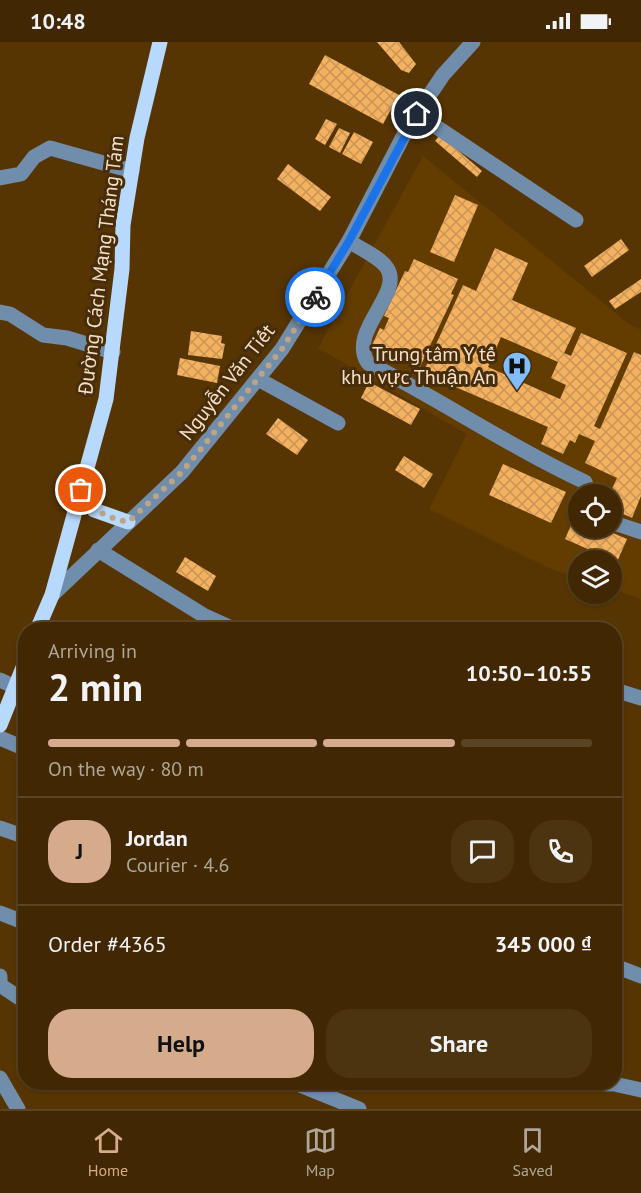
<!DOCTYPE html>
<html lang="en">
<head>
<meta charset="utf-8">
<style>
	body { margin:0; font-family:"PT Sans",sans-serif; background:#4c3411; color:#f1f3f6; height:100vh; display:flex; flex-direction:column; font-size:22px; white-space:nowrap }
	* { box-sizing:border-box; margin:0 }
	p { font-size:20px; color:#aea699 }
	.icon { flex:none; width:33px; height:33px; fill:none; stroke:currentColor; stroke-width:2; stroke-linecap:round; stroke-linejoin:round }
	.map { position:relative; flex:1; overflow:hidden }
	.side { position:absolute; left:18px; top:580px; width:604px; height:468px; display:flex; flex-direction:column; background:#412802; border-radius:24px; box-shadow:0 2px 4px #0004,0 0 0 2px #5a4424 }
	.side>* { flex:none }
	.controls { position:absolute; left:568px; top:442px; display:grid; gap:12px }
	.controls a { display:grid; place-items:center; width:54px; height:54px; border-radius:50%; background:#412802; box-shadow:0 2px 4px #0004,0 0 0 2px #5a4424; font-size:30px }
	.pin { position:absolute; display:grid; place-items:center; width:51px; height:51px; color:#fff; margin:-26px; border:3px solid #fff; border-radius:50%; box-shadow:0 2px 6px #0007 }
	.courier { position:absolute; display:grid; place-items:center; width:60px; height:60px; margin:-30px; border:4px solid #1a73e8; border-radius:50%; background:#fff; color:#222; box-shadow:0 2px 8px #0007 }
	.head em { font-style:normal; font-weight:800 }
	.head div { display:flex; flex-direction:column-reverse }
	.head { display:flex; align-items:center; justify-content:space-between; height:102px; padding:0 30px }
	h1 { font-size:39px; font-weight:800; line-height:45px }
	.bar { display:grid; grid-template-columns:repeat(4,1fr); gap:9px 6px; align-content:center; height:72px; padding:0 30px }
	.bar i { height:8px; border-radius:4px; background:#5a4424 }
	.bar .current { background:#d6ab8b }
	.bar p { grid-column:span 4 }
	.line { display:flex; align-items:center; gap:15px; padding:0 30px; border-top:2px solid #5a4424 }
	.line div { flex:1 }
	.round { display:grid; place-items:center; flex:none; width:63px; height:63px; border-radius:24px; background:#4c3411 }
	.action { display:flex; gap:12px; margin-top:auto; padding:12px 30px }
	.action a { flex:1; height:69px; border-radius:24px; background:#d6ab8b; color:#111; font-size:24px; font-weight:800; line-height:69px; text-align:center }
	.action a+a { background:#4c3411; color:#f1f3f6 }
	.status { display:flex; justify-content:space-between; align-items:center; height:42px; padding:0 30px; background:#412802; direction:ltr }
	.status svg { height:16px; fill:currentColor }
	.tab-bar { display:flex; justify-content:space-around; align-items:center; height:84px; border-top:2px solid #5a4424; background:#412802; font-size:16px; color:#aea699 }
	.tab-bar a { display:grid; justify-items:center; gap:3px }
	.tab-bar .current { color:#d6ab8b }
	.map>svg:first-child { display:block }
</style>
</head>
<body>
<div class="status"><b>10:48</b><svg viewBox="0 0 49 12"><path d="M0 12V9h3v3zM5 12V6h3v6zM10 12V3h3v9zM15 12V0h3v12zM26 1h20v11H26zM47 4h2v5h-2z"/></svg></div>
<div class="map">
<svg width="641" height="1067" viewBox="0 0 641 1067">
	<defs>
		<pattern id="building-cross-hatch" width="8" height="8" patternUnits="userSpaceOnUse" patternTransform="scale(1.5)"><rect width="8" height="8" fill="#f4b261"/><path d="M0 0l8 8M0 8l8-8" fill="none" stroke="#ca9658"/></pattern>
	</defs>
	<rect width="100%" height="100%" fill="#573503"/>
	<path fill="#633d00" fill-rule="evenodd" d="M423,114l206,168 12,6v269l-29,-10v-28h-33v17l-28,-9 -122,-60 38,-75 -149,-86zM579,453h33v33h-33z"/>
	<g fill="url(#building-cross-hatch)" fill-rule="evenodd">
		<path d="M377,0h22l17,22 -7,9 -8,-3z"/>
		<path d="M325,13l74,40 -16,29 -74,-40z"/>
		<path d="M326,77l11,5 -12,21 -10,-6z"/>
		<path d="M339,86l11,5 -10,20 -11,-6z"/>
		<path d="M354,90l19,10 -12,22 -19,-10z"/>
		<path d="M440,93l42,36 -5,6 -42,-36z"/>
		<path d="M288,122l43,33 -11,14 -43,-32z"/>
		<path d="M455,153l23,10 -24,57 -24,-10z"/>
		<path d="M621,197l8,11 -37,27 -8,-11z"/>
		<path d="M495,206l33,15 -16,37 64,28 -12,25 7,3 10,-23 46,20 -33,73 6,3 34,-77 7,3v141l-9,22 -11,-5 -8,20 14,6 -10,23 -52,-23 10,-23 4,2v10h33v-33h-3l8,-17 -32,-15 10,-22 -16,-7 -4,9 -5,-3 -7,14 -22,-10 7,-17 -125,-54 40,-88 13,6zM501,295l57,25 -7,16 15,7 -6,14 -72,-32z"/>
		<path d="M414,217l44,20 -7,15 3,1 -35,74 -48,-22 9,-19 4,2 5,-12 -5,-2 21,-45 3,1z"/>
		<path d="M641,237v13l-26,17 -6,-8z"/>
		<path d="M191,289l31,5 -1,7 4,1 -3,15 -34,-4z"/>
		<path d="M180,316l40,8 -3,17 -40,-8z"/>
		<path d="M369,340l51,27 -9,16 -50,-27z"/>
		<path d="M278,376l30,22 -11,15 -31,-21z"/>
		<path d="M404,414l29,18 -9,14 -29,-18z"/>
		<path d="M503,422l63,28 -15,31 -62,-28z"/>
		<path d="M185,515l31,19 -8,15 -32,-19z"/>
	</g>
	<g fill="none" stroke-linecap="round" stroke-linejoin="round">
		<g stroke="#708dab" stroke-width="15">
			<path d="M417,72l159,106"/>
			<path d="M0,136l21,-4 13,-17 16,-9 82,23"/>
			<path d="M349,199c11,8 31,16 38,27 17,26 -40,63 -19,95 73,37 142,84 217,119l4,13"/>
			<path d="M0,270l10,2 33,21 24,3 46,14"/>
			<path d="M258,337l80,44"/>
			<path d="M617,482l24,8"/>
			<path d="M98,508l105,65 33,15"/>
			<path d="M52,553l130,-123 100,-123 67,-108 59,-114 35,-52 30,-33"/>
			<path d="M0,638l15,7"/>
			<path d="M615,648l26,8"/>
			<path d="M0,696l26,11"/>
			<path d="M0,786l26,9"/>
			<path d="M0,871l26,10"/>
			<path d="M615,924l26,10"/>
			<path d="M0,934v9l21,14"/>
			<path d="M0,1036l18,31"/>
			<path d="M295,1041l64,26"/>
			<path d="M564,1041l50,1 27,6"/>
		</g>
		<g stroke="#b6d9fd" stroke-width="15">
			<path d="M80,448l14,20 34,12"/>
			<path d="M37,588l15,-35 54,-196 16,-130 1,-44 14,-87 23,-96"/>
			<path d="M0,683l26,-65"/>
		</g>
	</g>
	<g fill="none" stroke-linecap="round" stroke-linejoin="round">
		<path stroke="#bea484" stroke-width="6" stroke-dasharray="0 10.8" d="M81,448c15,23 20,25 47,32l54,-50 100,-123 33,-52"/>
		<path stroke="#1a73e8" stroke-width="8" d="M315,255l34,-56 68,-127"/>
	</g>
	<defs>
		<g id="hospital-pin" transform="scale(1.5)"><path d="M0 17L-7.5 6A9.5 9.5 0 1 1 7.5 6Z" fill="#81bdfa" stroke="#472d0a"/><path d="M-5-5h3v3.5h4V-5h3V5h-3V1.5h-4V5h-3Z" fill="#111"/></g>
	</defs>
	<g fill-rule="evenodd">
		<use href="#hospital-pin" x="517" y="324"/>
	</g>
	<g text-anchor="middle" stroke-width="6" stroke-linejoin="round" paint-order="stroke">
		<g font-size="20" fill="#f5e0c9" stroke="#472d0a">
			<text transform="translate(101 223) rotate(-83)" y="7">Đường Cách Mạng Tháng Tám</text>
			<text transform="translate(227 340) rotate(-52)" y="7">Nguyễn Văn Tiết</text>
		</g>
		<g font-size="20" fill="#f5e0c9" stroke="#472d0a" text-anchor="end">
			<text x="496" y="319">Trung tâm Y tế<tspan x="496" dy="23">khu vực Thuận An</tspan></text>
		</g>
	</g>
</svg>
<div class="controls">
<a><svg class="icon" aria-label="locate" viewBox="0 0 24 24"><circle cx="12" cy="12" r="6"/><path d="M12 2v4M12 18v4M2 12h4M18 12h4"/></svg></a>
<a><svg class="icon" aria-label="layers" viewBox="0 0 24 24"><path d="M12 4l9 5-9 5-9-5zM3 14l9 5 9-5"/></svg></a>
</div>
<div class="pin" style="left:81px;top:448px;background:#ea580c"><svg class="icon" aria-label="bag" viewBox="0 0 24 24"><path d="M5 8h14l-1 12H6zM9 8a3 3 0 0 1 6 0"/></svg></div>
<div class="pin" style="left:417px;top:72px;background:#1f2937"><svg class="icon" aria-label="home" viewBox="0 0 24 24"><path d="M3 11l9-7 9 7M6 9v11h12V9"/></svg></div>
<div class="courier" style="left:315px;top:255px"><svg class="icon" aria-label="bike" viewBox="0 0 24 24"><circle cx="6" cy="16" r="4"/><circle cx="18" cy="16" r="4"/><path d="M6 16l4-8h5l3 8M10 8l3 8H6M13 5h3"/></svg></div>
<section class="side">
<div class="head"><div><h1>2 min</h1><p>Arriving in</p></div><em>10:50–10:55</em></div>
<div class="bar"><i class="current"></i><i class="current"></i><i class="current"></i><i></i><p>On the way · 80 m</p></div>
<div class="line" style="height:108px"><b class="round" style="background:#d6ab8b;color:#111">J</b><div><b>Jordan</b><p>Courier · 4.6</p></div><a class="round"><svg class="icon" aria-label="chat" viewBox="0 0 24 24"><path d="M4 5h16v11H9l-5 4z"/></svg></a><a class="round"><svg class="icon" aria-label="phone" viewBox="0 0 24 24"><path d="M5 4h4l2 5-3 2q2 4 5 5l2-3 5 2v4C11 20 4 13 5 4z"/></svg></a></div>
<div class="line" style="height:78px"><div>Order #4365</div><b>345 000 ₫</b></div>
<div class="action"><a>Help</a><a>Share</a></div>
</section>
</div>
<nav class="tab-bar">
<a class="current"><svg class="icon" aria-label="home" viewBox="0 0 24 24"><path d="M3 11l9-7 9 7M6 9v11h12V9"/></svg>Home</a>
<a><svg class="icon" aria-label="map" viewBox="0 0 24 24"><path d="M3 6l6-2 6 2 6-2v14l-6 2-6-2-6 2zM9 4v14M15 6v14"/></svg>Map</a>
<a><svg class="icon" aria-label="saved" viewBox="0 0 24 24"><path d="M7 4h10v16l-5-4-5 4z"/></svg>Saved</a>
</nav>
</body>
</html>
